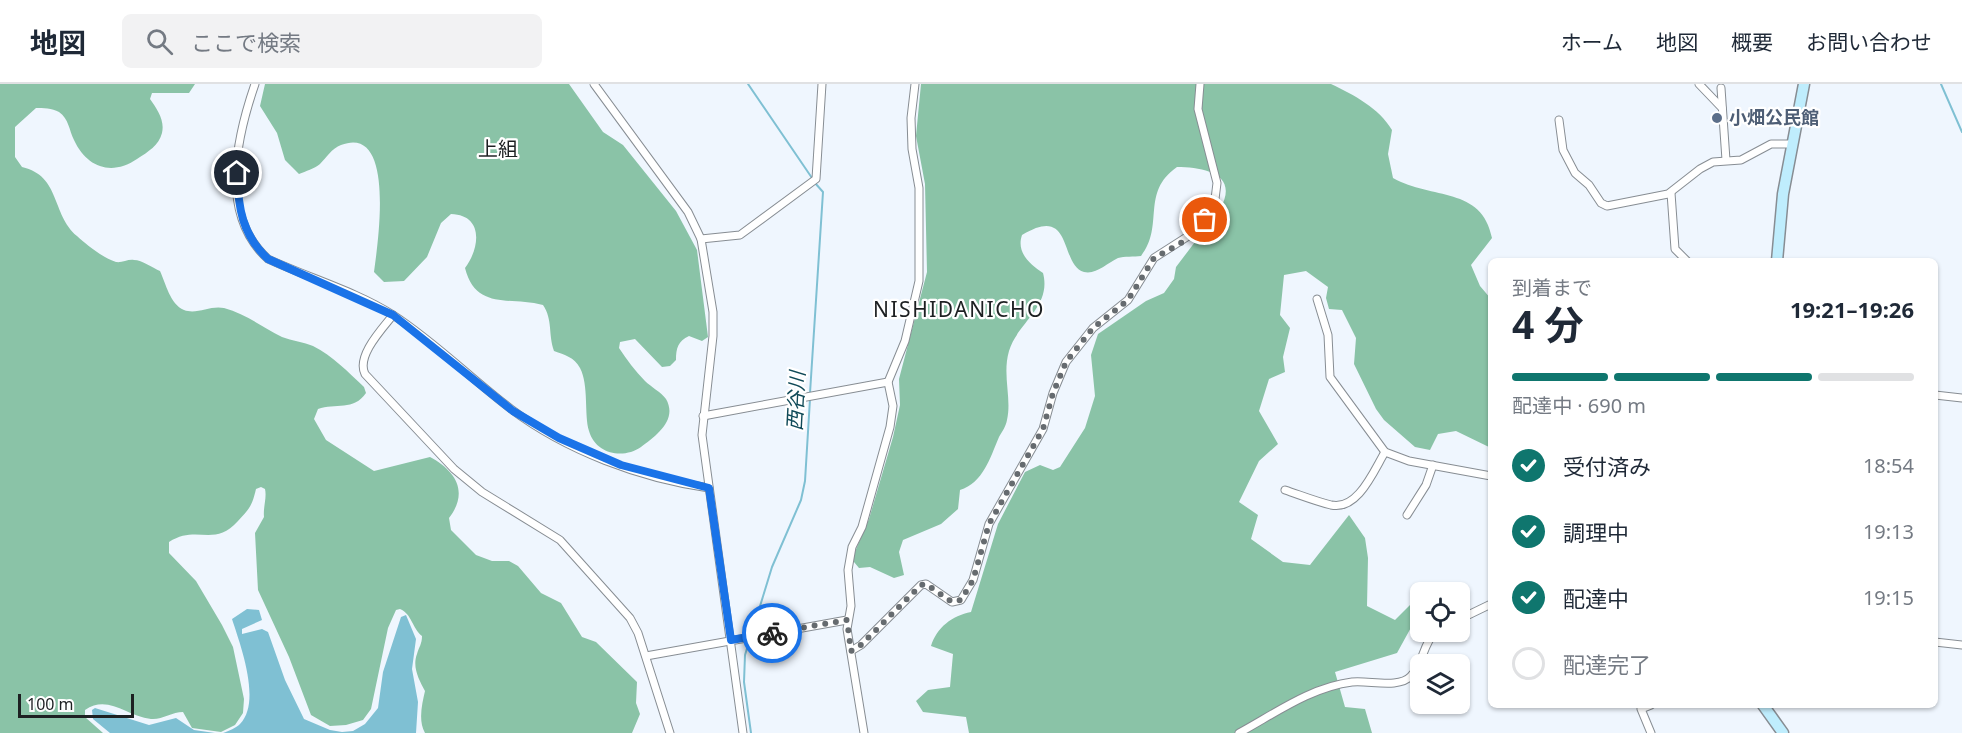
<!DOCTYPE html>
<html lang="ja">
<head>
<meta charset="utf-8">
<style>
	body { margin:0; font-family:"Noto Sans","Noto Sans JP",sans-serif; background:#f2f2f3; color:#1f2937; height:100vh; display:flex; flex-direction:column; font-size:22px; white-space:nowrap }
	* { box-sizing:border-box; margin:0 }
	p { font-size:20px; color:#747a83 }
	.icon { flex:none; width:33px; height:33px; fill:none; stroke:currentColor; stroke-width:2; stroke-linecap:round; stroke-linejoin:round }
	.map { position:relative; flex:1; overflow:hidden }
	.details { position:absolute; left:1488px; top:174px; width:450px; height:450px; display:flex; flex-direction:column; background:#fff; border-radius:9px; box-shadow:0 2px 4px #0004 }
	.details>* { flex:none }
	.fabs { position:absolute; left:1410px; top:498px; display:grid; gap:12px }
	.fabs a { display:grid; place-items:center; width:60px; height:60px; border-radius:9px; background:#fff; box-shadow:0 2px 4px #0004; font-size:30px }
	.scale { position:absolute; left:18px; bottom:15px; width:116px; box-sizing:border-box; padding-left:6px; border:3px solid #1d2022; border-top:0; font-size:16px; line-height:21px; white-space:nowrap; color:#1d2022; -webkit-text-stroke:4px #fff; paint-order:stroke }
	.pin { position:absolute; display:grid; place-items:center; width:51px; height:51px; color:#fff; margin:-26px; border:3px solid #fff; border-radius:50%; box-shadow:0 2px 6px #0007 }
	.courier { position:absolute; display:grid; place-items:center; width:60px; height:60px; margin:-30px; border:4px solid #1a73e8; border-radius:50%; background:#fff; color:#222; box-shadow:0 2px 8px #0007 }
	.head em { font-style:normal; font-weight:700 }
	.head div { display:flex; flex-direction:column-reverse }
	.head { display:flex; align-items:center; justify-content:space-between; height:102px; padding:0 24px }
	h1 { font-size:39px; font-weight:700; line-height:45px }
	.bar { display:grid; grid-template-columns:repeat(4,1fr); gap:9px 6px; align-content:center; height:72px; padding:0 24px }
	.bar i { height:8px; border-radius:4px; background:#e0e1e3 }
	.bar .current { background:#0f766e }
	.bar p { grid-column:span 4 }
	ol { padding:0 24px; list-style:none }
	li { display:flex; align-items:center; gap:18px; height:66px }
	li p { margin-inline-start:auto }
	li .icon { padding:6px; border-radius:50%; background:#0f766e; color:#fff; stroke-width:4 }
	li:last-child { color:#747a83 }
	li i { width:33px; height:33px; border:3px solid #e0e1e3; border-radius:50% }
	header { display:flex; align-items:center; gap:36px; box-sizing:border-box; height:84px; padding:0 30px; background:#fff; border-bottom:2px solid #e0e1e3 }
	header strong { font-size:28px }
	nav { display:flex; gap:33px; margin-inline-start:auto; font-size:21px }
	.search { width:420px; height:54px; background:#f2f2f3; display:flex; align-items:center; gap:15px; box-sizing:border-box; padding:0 21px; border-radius:9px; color:#747a83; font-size:22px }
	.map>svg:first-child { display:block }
</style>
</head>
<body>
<header>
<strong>地図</strong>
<div class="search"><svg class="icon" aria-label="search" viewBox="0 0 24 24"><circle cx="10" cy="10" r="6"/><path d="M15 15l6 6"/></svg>ここで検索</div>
<nav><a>ホーム</a><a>地図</a><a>概要</a><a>お問い合わせ</a></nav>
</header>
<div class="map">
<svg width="1962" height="649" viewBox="0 0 1962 649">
	<rect width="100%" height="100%" fill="#eff6fe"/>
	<g fill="#8ac3a7">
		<path d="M0,0h195l-6,9h-37l-2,6c7,10 15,21 12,34 -3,12 -14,19 -25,26 -25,17 -50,9 -63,-19 -5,-10 -5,-21 -15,-28 -7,-4 -16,-4 -23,-4l-21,19v30l7,10c39,9 29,47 55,69 10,9 26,22 39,26 6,1 12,-3 18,-2 8,0 19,8 26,11 6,13 10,33 24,39 13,5 26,-5 40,-2 22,6 38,19 58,29 10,4 22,5 31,9 20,10 35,26 51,41l2,6c-12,18 -31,10 -48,16l-4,10 12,21 48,31 56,-14c26,14 39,35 19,61l2,12 25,25 16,6h17l9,5 23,27 20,10 21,34 14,5 41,40 -1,21 4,11 -8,19h-207c-7,-12 -3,-29 0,-42 -6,-11 -13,-24 -8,-37 2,-7 5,-10 5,-18 -10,-8 -10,-22 -22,-27l-4,1 -8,18 -17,81 -8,11 -17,5 -16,1 -19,-11 -22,-58 -31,-67 -3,-57 9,-16c-1,-10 3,-19 1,-28l-4,-2 -5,2c-4,17 -6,19 -18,32 -24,27 -41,3 -69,21v11l27,28 26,44 11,22 11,52 -1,14 -8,12 -14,7 -29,-4 -9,-16c-11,0 -21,8 -32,7 -25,-3 -43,-25 -66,-9v7l18,16h-103z"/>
		<path d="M265,0h304l34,48 20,13 53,66 21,39 11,87 -6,4 -13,-5c-11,5 -13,12 -13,24l-6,6 -8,1 -27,-28 -15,3 -1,6c8,12 16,23 26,33 6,6 16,11 21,18 12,21 -10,37 -25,48 -17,12 -45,8 -52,-16 -5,-16 0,-46 -9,-63 -6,-11 -15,-13 -26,-17 -6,-17 -1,-31 -11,-46 -33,-9 -67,6 -78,-37 15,-20 19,-53 -14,-54l-10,9 -14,34 -23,24 -20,1 -10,-10c3,-24 23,-149 -33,-127 -9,3 -15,13 -21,19 -6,5 -14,7 -21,10l-14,-14 -8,-27 -17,-27z"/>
		<path d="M921,0h410c23,11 48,24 61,46l-4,24 5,24c39,22 89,8 99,60l-21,27 9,21 11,13v149l-35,-17 -18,3 -8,16 -15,-3 -31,-27 -8,-11 -22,-45 2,-26 -14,-28 -13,-1 -3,-11 2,-11 -22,-16 -22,4 -4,40 10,13 -7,29 2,15 -16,7 -10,32 19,33 -19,17 -20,41 19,13 -7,24 32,23 27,3 39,-50 16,23 3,20 -1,48 28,14 16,-16 8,9 -22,40 -62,19 10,35 20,2 7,24h-403l-3,-16 -43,-5 -7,-11 12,-11 22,-3 3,-33 -22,-8c6,-19 21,-30 40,-34l27,-88 27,-52 15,-7 13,5 7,-3 25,-39 10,-32 -4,-41 7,-21 48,-33 18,-8 10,-14 2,-12 44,-58c20,-35 -16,-42 -43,-42 -37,26 -12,58 -36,89 -7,1 -17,0 -23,2 -11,5 -22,17 -34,14 -25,-7 -10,-69 -62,-37 -6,18 8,29 21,38 9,34 -26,50 -34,78 -7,24 3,47 -2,69 -1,6 -5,12 -8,17 -9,21 -16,46 -39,53l-2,19 -17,15 -38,16 -4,12 5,23 -10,3 -24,-11 -11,1 -5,-6v-8l15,-35 24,-82 7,-32 -1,-26 28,-107 -2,-88 -9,-48z"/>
	</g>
	<g fill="#7fc0d3">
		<path d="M247,525l12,1 3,10 -20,9v5l20,-5 6,3 17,48 19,39 26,11 12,2 11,-1 12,-7 13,-16 5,-36 18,-55 5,-2 10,24 -4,30 6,33 -2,31h-193c6,-2 13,-5 17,-9 22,-22 0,-80 -8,-105z"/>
		<path d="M95,624l54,17 27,-7 18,12 21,3h-105l-17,-14 -1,-9z"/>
	</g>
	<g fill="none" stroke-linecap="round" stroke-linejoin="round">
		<g stroke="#7fc0d3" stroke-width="2">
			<path d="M748,0l64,94"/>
			<path d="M1941,0l21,48"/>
			<path d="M810,309l13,-201 -8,-9"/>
			<path d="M751,649l-7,-51 1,-27 27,-88 29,-67 4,-19 5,-82"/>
		</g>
		<g stroke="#878d93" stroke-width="9">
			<g id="minor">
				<path d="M255,0c-19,55 -36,131 13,175 41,19 87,32 125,56 42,27 78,64 118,94 56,42 129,69 198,79"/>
				<path d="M594,0l94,128 13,27 12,73v24l-11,99 41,298"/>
				<path d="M1699,0l23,24"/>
				<path d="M1721,4l5,72"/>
				<path d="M1559,36l4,30 12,23 14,12 12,18 6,3 61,-12 32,-25 13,-7 28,-2 30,-16h22"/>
				<path d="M1671,109l4,56 12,12"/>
				<path d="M701,155l39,-4 76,-56 6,-95"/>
				<path d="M1317,215l11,36 2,42 55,75 24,9 82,15"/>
				<path d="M393,231c-11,14 -37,41 -28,59l89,95 28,23 78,48 70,78 8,15 32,100"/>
				<path d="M1935,311l27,3"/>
				<path d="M703,332l185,-34"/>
				<path d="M1285,406c15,5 30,11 46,15 27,6 43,-35 54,-53"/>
				<path d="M1407,431l19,-30 7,-20"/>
				<path d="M1460,535l31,-15"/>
				<path d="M1935,558l27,3"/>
				<path d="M851,567l10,-6 60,-60 5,-1 26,18 9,-2 12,-20 16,-56 54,-95 10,-36 13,-31 27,-34 35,-28 26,-42 39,-25 21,-26 3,-24 -19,-74 2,-25"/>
				<path d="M646,572l201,-36"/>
				<path d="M1651,621l-10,4 10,24"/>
				<path d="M864,649l-17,-104 4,-23 -3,-36 4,-23 10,-20 28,-100 3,-21 -5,-24 17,-41 14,-60v-93l-7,-39 -1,-31 4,-34"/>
				<path d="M1239,649c35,-19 72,-46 113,-51 17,-2 47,7 59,-6 12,-12 12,-32 24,-44"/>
			</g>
		</g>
		<g stroke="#878d93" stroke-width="13">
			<g id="secondary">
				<path d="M1777,177l6,-67 21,-110"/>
				<path d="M1763,621l20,28"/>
			</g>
		</g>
		<use href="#minor" stroke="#fff" stroke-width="7"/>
		<use href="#secondary" stroke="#bfedfd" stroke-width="10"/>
	</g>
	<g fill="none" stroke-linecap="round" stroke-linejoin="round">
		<path stroke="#666b6f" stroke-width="6" stroke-dasharray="0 10.8" d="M772,549l75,-13 4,31 10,-6 60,-60 5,-1 26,18 9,-2 12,-20 16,-56 54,-95 10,-36 13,-31 27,-34 35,-28 26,-42 27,-15 24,-23"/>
		<path stroke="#1a73e8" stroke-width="8" d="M237,89c1,34 5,62 31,86l125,56 120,96 46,27 62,27 88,23 22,152 41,-7"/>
	</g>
	<circle fill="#5c6f8a" stroke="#fff" stroke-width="2" cx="1717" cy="34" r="6"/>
	<g text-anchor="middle" stroke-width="4.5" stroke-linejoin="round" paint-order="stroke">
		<g font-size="18" font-weight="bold" fill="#4e5e75" stroke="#fff" text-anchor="start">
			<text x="1729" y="40">小畑公民館</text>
		</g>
		<g font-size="20" fill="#1d2022" stroke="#fff">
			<text x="498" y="72">上組</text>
		</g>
		<g font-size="20" font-style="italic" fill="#104a58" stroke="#fff">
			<text transform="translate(796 317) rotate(-87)" y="7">西谷川</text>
		</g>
		<g font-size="21" letter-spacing="1.5" fill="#1d2022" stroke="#fff">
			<text x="959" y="233">NISHIDANICHO</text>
		</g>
	</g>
</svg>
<div class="fabs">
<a><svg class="icon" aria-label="locate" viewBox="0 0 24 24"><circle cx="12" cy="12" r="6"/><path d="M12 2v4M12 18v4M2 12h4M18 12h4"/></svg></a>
<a><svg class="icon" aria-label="layers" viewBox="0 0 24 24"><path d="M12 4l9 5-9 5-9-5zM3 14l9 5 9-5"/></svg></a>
</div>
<div class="scale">100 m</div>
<div class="pin" style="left:1205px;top:136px;background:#ea580c"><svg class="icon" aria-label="bag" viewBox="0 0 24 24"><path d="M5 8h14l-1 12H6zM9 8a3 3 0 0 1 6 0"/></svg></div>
<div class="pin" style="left:237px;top:89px;background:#1f2937"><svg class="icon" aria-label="home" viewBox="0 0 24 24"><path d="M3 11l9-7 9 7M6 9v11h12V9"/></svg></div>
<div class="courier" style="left:772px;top:549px"><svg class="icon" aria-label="bike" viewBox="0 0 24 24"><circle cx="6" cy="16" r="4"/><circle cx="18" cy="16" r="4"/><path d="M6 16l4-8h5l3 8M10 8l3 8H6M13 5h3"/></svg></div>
<section class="details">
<div class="head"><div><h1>4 分</h1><p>到着まで</p></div><em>19:21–19:26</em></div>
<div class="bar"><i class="current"></i><i class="current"></i><i class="current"></i><i></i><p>配達中 · 690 m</p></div>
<ol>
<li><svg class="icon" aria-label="check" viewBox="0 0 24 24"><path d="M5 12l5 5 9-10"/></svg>受付済み<p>18:54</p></li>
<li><svg class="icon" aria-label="check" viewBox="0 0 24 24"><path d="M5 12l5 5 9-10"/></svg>調理中<p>19:13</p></li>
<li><svg class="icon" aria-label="check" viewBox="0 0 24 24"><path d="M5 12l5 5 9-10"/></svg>配達中<p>19:15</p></li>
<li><i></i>配達完了</li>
</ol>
</section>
</div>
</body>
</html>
